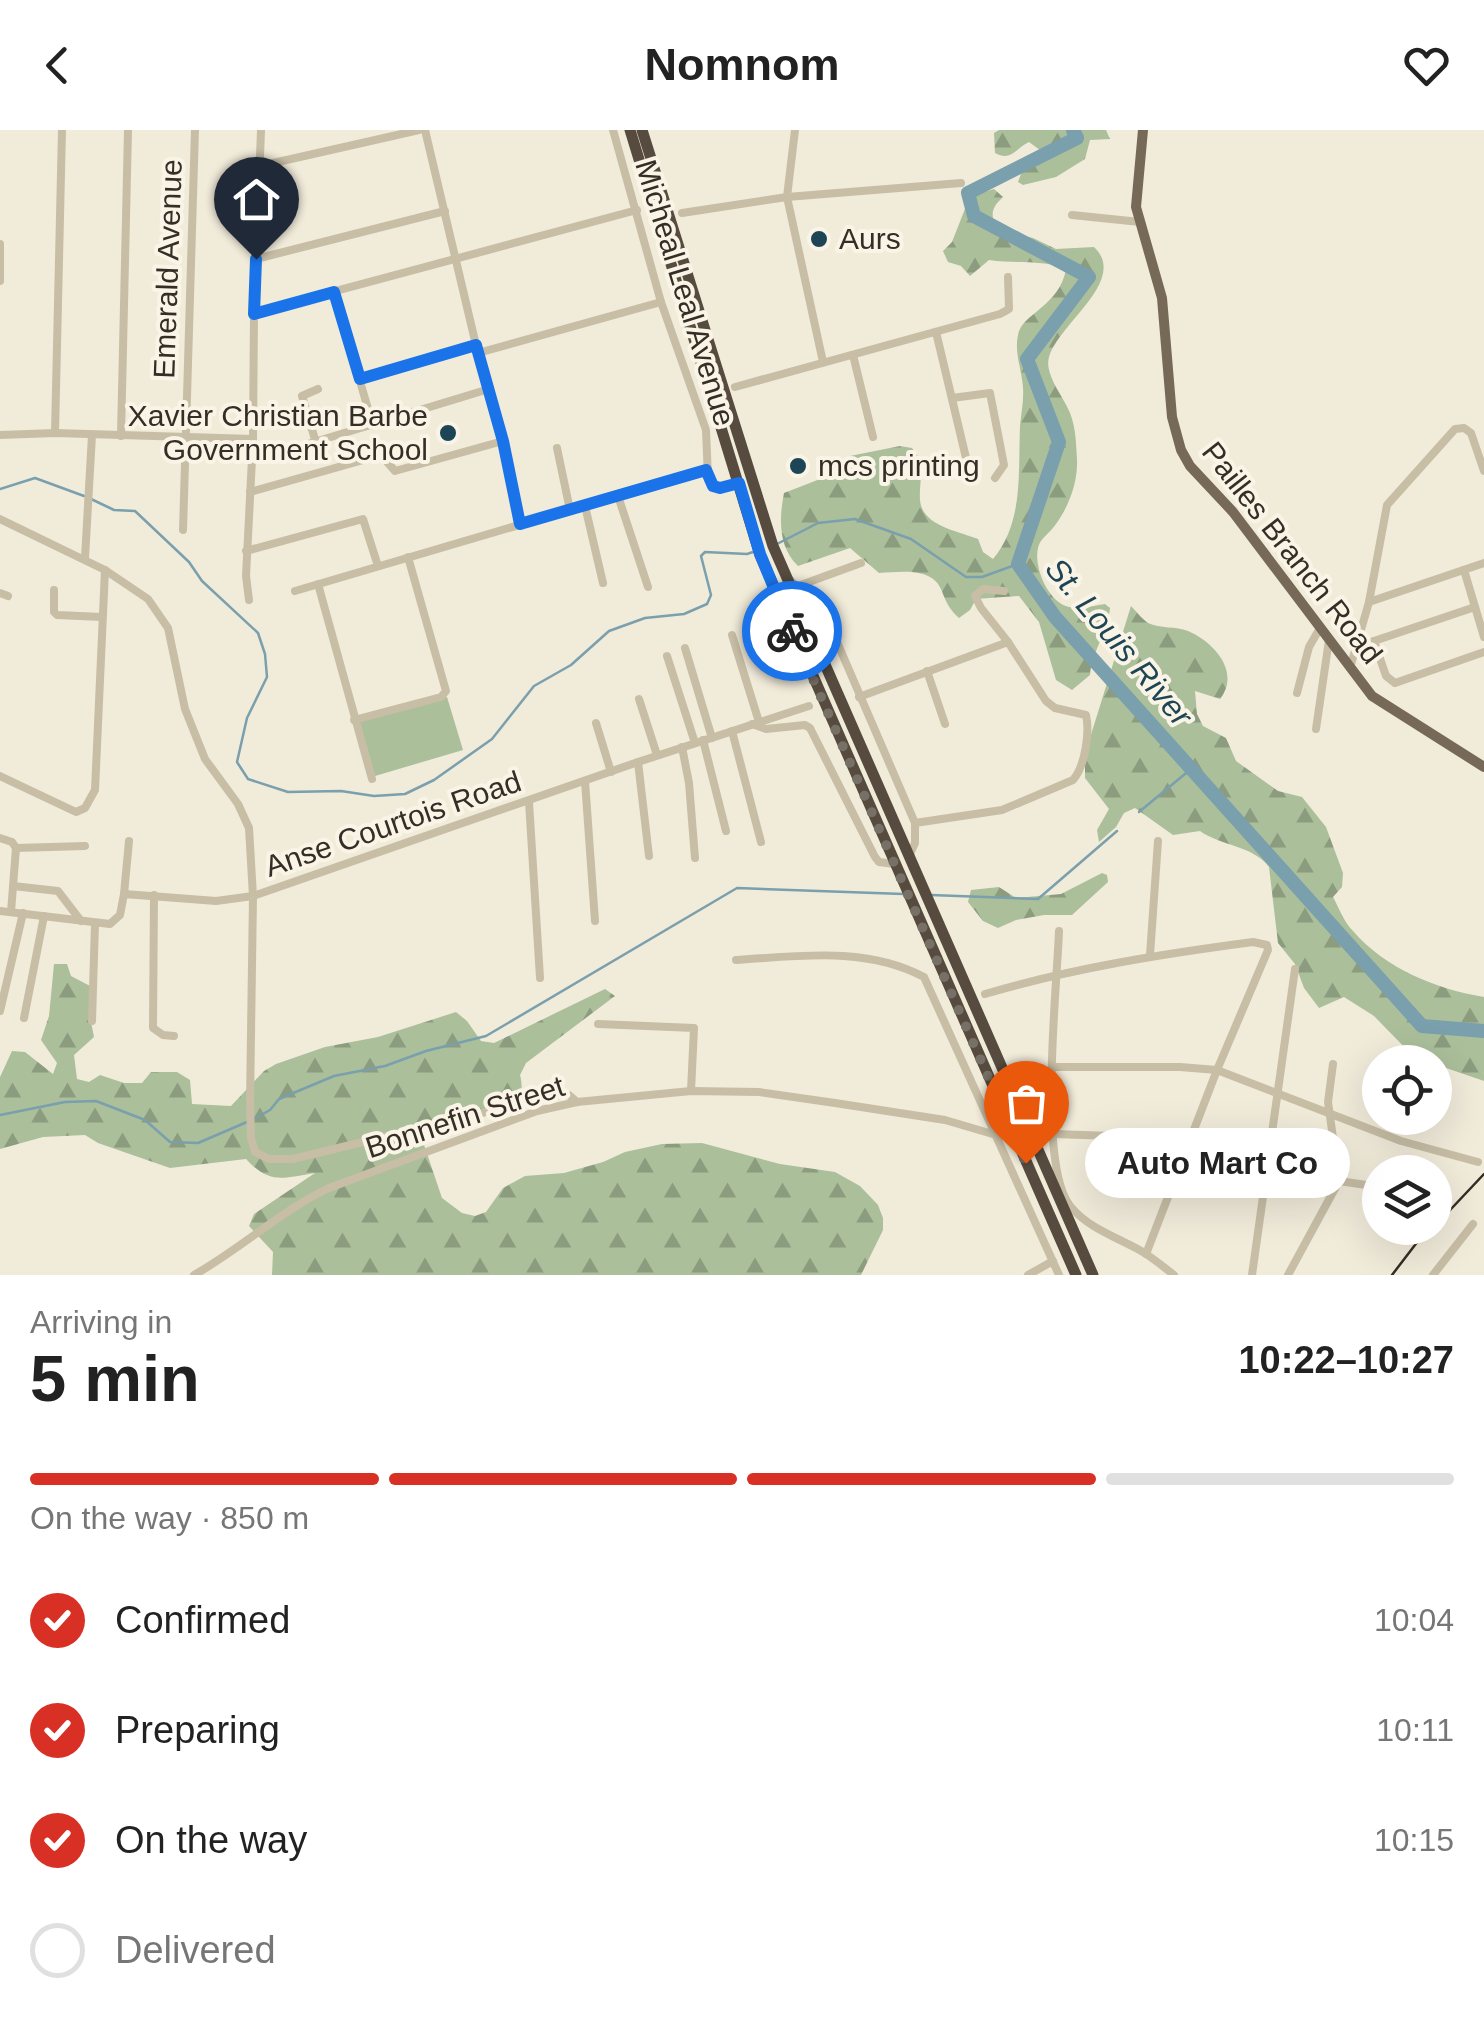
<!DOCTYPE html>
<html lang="en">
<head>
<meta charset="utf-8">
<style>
	body { margin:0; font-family:Helvetica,sans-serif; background:#f2f2f2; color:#222; height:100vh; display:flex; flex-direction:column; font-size:38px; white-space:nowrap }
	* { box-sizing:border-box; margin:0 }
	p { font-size:32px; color:#767676 }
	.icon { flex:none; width:55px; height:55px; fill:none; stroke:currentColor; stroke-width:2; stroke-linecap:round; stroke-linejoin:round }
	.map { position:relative; height:1145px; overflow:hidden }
	.sheet { display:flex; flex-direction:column; background:#fff; flex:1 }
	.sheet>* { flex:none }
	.tools { position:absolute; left:1362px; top:915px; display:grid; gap:20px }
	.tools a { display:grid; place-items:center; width:90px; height:90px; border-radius:50%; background:#fff; box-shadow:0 10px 40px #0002; font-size:50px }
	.pin { position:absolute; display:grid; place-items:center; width:85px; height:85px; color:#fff; margin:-102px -42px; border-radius:50% 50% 50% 0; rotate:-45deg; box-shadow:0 0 10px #0007 }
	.pin .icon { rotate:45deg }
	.courier { position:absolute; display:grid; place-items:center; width:100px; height:100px; margin:-50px; border:8px solid #1a73e8; border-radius:50%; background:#fff; color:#222; box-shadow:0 2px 12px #0007 }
	.bubble { position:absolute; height:70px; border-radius:35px; background:#fff; box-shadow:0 10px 40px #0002; font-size:32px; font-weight:800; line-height:70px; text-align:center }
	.overview em { font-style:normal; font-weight:800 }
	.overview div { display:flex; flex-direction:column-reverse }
	.overview { display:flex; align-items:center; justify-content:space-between; height:170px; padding:0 30px }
	h1 { font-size:65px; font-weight:800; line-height:75px }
	.bar { display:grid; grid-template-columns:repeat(4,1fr); gap:15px 10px; align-content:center; height:120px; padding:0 30px }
	.bar i { height:12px; border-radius:8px; background:#e0e0e0 }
	.bar .selected { background:#d93025 }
	.bar p { grid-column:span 4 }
	ol { padding:0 30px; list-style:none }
	li { display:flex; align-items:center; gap:30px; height:110px }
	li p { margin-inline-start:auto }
	li .icon { padding:10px; border-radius:50%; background:#d93025; color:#fff; stroke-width:4 }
	li:last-child { color:#767676 }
	li i { width:55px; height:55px; border:5px solid #e0e0e0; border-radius:50% }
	header { display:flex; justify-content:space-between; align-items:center; height:130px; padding:0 30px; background:#fff; font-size:45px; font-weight:800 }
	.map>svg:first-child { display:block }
</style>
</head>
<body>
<header><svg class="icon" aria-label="back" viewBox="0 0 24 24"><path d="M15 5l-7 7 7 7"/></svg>Nomnom<svg class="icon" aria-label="heart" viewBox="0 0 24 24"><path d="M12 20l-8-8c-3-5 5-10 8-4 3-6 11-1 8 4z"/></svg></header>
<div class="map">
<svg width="1484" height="1145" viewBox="0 0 1484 1145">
	<defs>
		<pattern id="forest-firs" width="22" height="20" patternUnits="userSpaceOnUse" patternTransform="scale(2.5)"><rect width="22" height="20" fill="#abbf9b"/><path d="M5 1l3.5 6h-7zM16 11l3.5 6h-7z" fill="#8c9c7e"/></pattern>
	</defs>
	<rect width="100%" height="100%" fill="#f1ebda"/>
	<g fill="url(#forest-firs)">
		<path d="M999,0h107l4,9 -20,1 -5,19 -29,18 -33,8 -5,-3 3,-8 23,-21 -15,-11c-13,6 -18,20 -34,11l-1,-20z"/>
		<path d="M994,59l9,8c-12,11 -13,18 -6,32l36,9 23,11 38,-2c35,33 -36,77 -45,110 -5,18 15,40 21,56 6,15 6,31 7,46 1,23 -8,47 -21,65 -6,9 -16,14 -18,24 -4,17 7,45 22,55 12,9 32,3 45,1l5,4c-2,24 -18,43 -20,67l-18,15 -16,-10 -17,-58 -20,-26 -43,3 -6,11 -11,8c-10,-9 -13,-16 -18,-29 -10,-22 -41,-17 -62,-16l-29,-25 -52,18c-20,-19 -19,-48 -14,-73l49,-19 17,-18 50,-10 12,2 8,11c3,14 -1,27 0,41 2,26 38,31 58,39l5,13 10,7c31,-37 25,-87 27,-133 1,-12 4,-26 3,-38 -1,-18 -9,-35 -5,-53 3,-21 42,-29 48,-66 -23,-10 -51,-5 -77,-9l-19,16 -9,-10 -13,-4 -5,-11 9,-9 18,-46z"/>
		<path d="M1131,476c5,5 11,13 17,17 12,6 28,3 40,8 26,11 53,41 32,68l-25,-8 2,23 6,12 23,12 10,23 42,30 24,6 24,30 17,46 -1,14 -9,10c6,11 11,25 20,34 33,38 83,58 131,66v84l-70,-24 -40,-41 -30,-19 -25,11 -15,-20 -9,-24 -17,-21 -9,-76c-15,-21 -48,-21 -69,-36l-27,4 -38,-27 -11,5 -8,14 -17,15 -2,-12 12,-21 -24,-31v-24z"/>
		<path d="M1102,743l5,2 1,7 -36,33h-28l-28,5 -18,8 -15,-7 -15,-19 3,-12 28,-3 17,11 45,-4z"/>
		<path d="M54,834h13l4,12 23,12 -5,24 5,25 -20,18 3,24 12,3 11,-7 24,8h18l9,-11h26l13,8 2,24 39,2 33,-35 12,-7 49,-17 53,-10 78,-25 11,9 14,20 13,2 111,-54 10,7 -89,67 -6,12c4,16 1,24 -13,32l-87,26 22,65 20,15 13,3 11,-4 17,-24 22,-12 39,-3 39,-11 22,-10 37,-8 40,-1 78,21 55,8 25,14 18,19 5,13v12l-22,45h-589l1,-23 -24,-26 5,-12 61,-41c-32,5 -45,12 -69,-14l-76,9 -72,-25 -13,-8 -42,2 -43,12v-72l12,-26 13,1 28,22 4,-11 -16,-23 8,-24z"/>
	</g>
	<path fill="#abbf9b" d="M447,567l16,53 -88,26 -16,-54z"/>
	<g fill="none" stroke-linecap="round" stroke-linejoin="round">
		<g stroke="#7a9fad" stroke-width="2.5">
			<path d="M0,359l35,-11 49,18"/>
			<path d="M91,369l23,11 21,1 54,51 13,19 56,52 7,21 2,23 -20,41 -10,44 11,17 40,13 53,-1 33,5 31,-2 29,-14 58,-41 42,-53 37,-21 38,-34 36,-13 39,-4 23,-10 4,-9 -10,-39 4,-4 42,2 9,-3"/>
			<path d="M777,414l41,-21 37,-4 56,20 55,38h16l36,-13"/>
			<path d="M1139,682l52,-43"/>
			<path d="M931,765l107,4 79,-68"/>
			<path d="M0,985l65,-13 31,-1 49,19 25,22 28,1 49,-21"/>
			<path d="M254,989l16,-9 9,-11 55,-23 51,-10 41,-15 60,-15 251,-148 166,6"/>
		</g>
		<path stroke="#7a9fad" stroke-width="14" d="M1073,0l4,8 -109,55 6,23 115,61 -62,82 32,83 -41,122 37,53 367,409 62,5"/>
		<g stroke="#c8bea6" stroke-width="8">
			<path d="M425,0l51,215 27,96 17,84"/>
			<path d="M613,0l48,172 45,128 2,49 5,7 8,1 18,-4"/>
			<path d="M795,0l-8,67 36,165"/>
			<path d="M260,36l159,-36"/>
			<path d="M682,83l105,-16 174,-14"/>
			<path d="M1072,85l68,7"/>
			<path d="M0,114v37"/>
			<path d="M256,129l189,-48"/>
			<path d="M334,162l39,134"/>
			<path d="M254,183l383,-103"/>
			<path d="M936,202l31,130"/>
			<path d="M478,223l183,-51"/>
			<path d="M853,225l20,82"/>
			<path d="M360,249l116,-34"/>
			<path d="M735,257l265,-73 9,-5 -1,-32"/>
			<path d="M952,268l38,-5 14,72 -9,13"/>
			<path d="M55,303l7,-303"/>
			<path d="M0,305l55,-2 198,6"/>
			<path d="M121,306l7,-306"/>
			<path d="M316,313l-14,-47 16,-7"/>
			<path d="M557,318l13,62"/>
			<path d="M252,331l237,-72"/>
			<path d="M250,362l131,-37 14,16 108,-30"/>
			<path d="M618,366l30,91"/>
			<path d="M585,376l18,77"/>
			<path d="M0,389l105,51 43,29 20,29 17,81 20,50 33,45 11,24 4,68 -3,207 1,35 4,14 14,7h24l258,-63 18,-1 8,7"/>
			<path d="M183,400l12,-400"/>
			<path d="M246,421l117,-32 15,47"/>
			<path d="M85,428l7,-123"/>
			<path d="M1464,440l20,67"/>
			<path d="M789,449l17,16 31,47 78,181v20l-6,13"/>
			<path d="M318,454l54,195"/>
			<path d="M798,456l63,-23"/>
			<path d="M54,460v22l3,3 45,2"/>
			<path d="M295,461l411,-121"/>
			<path d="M1004,461l-21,-2 -8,7 6,12 27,34"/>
			<path d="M0,463l8,3"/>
			<path d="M249,470l-3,-24 7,-137 1,-126 7,-183"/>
			<path d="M1369,472l115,-39"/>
			<path d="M732,505l27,87"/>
			<path d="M1374,511l101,-34"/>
			<path d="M1357,516l17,-5 12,35 9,7 89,-31"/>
			<path d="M685,518l27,90"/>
			<path d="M667,526l28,87"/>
			<path d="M1350,538l19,-66 18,-97 68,-76 9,-1 7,5 13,38"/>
			<path d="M927,541l18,53"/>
			<path d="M1297,563l12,-46 11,-19"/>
			<path d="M859,567l149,-55 38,59 9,7 31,7c4,18 -1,51 -13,65l-71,30 -87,13"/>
			<path d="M639,569l18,56"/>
			<path d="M354,590l87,-23 5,-6 -38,-134"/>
			<path d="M596,593l15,49"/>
			<path d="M752,594l14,5 39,-4 5,3 65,129 4,5 15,2"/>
			<path d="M1316,599l13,-89"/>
			<path d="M732,601l29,111"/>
			<path d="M703,610l23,91"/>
			<path d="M682,617l7,36 6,75"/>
			<path d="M638,632l11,94"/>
			<path d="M0,646l76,36 9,-4 10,-18 10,-220"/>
			<path d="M585,651l10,140"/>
			<path d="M529,672l11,176"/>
			<path d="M0,708l12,4 4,6 69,-2"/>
			<path d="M13,756l45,5 23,30"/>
			<path d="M124,764l5,-53"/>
			<path d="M154,765l-1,133 10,7 11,1"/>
			<path d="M0,781l110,13 10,-9 4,-21 92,7 37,-5 385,-134 171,-56"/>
			<path d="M11,782l5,-64"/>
			<path d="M1059,801c-2,57 -22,236 12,276 18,22 48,31 72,45 11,7 21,15 31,23"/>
			<path d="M1150,825l8,-114"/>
			<path d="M736,830c63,-4 130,-14 188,17l135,298"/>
			<path d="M985,864c88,-26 177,-40 268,-52l14,3 1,5 -51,120 -71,184"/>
			<path d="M0,881l23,-98"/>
			<path d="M24,888l20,-102"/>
			<path d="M92,891l3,-97"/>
			<path d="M598,894l96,4 -3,63"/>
			<path d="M1053,937h127l37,3 184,71 77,21"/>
			<path d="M1053,1004l60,2"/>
			<path d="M1339,1051l41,6"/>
			<path d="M194,1145c47,-26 86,-64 135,-87l208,-77 40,-9 114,-11 68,1 76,11 110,17 51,15 17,1"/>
			<path d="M1028,1145l25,-14"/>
			<path d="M1252,1145l43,-306"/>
			<path d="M1288,1145l51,-94 -11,-79 5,-38"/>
			<path d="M1433,1145l40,-51"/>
		</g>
		<path stroke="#776958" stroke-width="10" d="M1143,0l-7,77 26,91 10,119 9,33 9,16 43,46 139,184 112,71"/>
		<g stroke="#564b3e" stroke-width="11">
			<path d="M630,0l130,425 316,720"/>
			<path d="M642,0l131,416 320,729"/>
		</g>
		<g stroke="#352e27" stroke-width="2.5">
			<path d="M1435,1096l49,-52"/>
			<path d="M1392,1145l36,-47"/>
		</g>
	</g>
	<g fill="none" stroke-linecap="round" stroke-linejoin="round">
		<path stroke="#777066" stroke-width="10" stroke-dasharray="0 18" d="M792,501l234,532"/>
		<path stroke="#1a73e8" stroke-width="12" d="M256,129l-2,55 80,-22 26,87 116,-34 27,96 17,83 186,-54 7,16 7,2 19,-5 21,71 32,77"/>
	</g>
	<g fill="#1e4555" stroke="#f9f4e6" stroke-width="4">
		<circle cx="819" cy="109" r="10"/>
		<circle cx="448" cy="303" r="10"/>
		<circle cx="798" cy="336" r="10"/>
	</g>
	<g text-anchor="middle" stroke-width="8" stroke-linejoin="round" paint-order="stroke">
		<g font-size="30" fill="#352e27" stroke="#f9f4e6" text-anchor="start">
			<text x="839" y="119">Aurs</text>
			<text x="428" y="296" text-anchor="end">Xavier Christian Barbe<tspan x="428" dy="34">Government School</tspan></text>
			<text x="818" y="346">mcs printing</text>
		</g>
		<g font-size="30" fill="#352e27" stroke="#f9f4e6">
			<text transform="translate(168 139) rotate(-88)" y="10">Emerald Avenue</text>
			<text transform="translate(685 163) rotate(73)" y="10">Micheal Leal Avenue</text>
			<text transform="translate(1292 423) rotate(52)" y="10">Pailles Branch Road</text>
			<text transform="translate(393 694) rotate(-19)" y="10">Anse Courtois Road</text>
			<text transform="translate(465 987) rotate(-18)" y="10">Bonnefin Street</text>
		</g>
		<g font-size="32" font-style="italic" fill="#1e4555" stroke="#f9f4e6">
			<text transform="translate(1119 512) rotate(50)" y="11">St. Louis River</text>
		</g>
	</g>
</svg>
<div class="tools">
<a><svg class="icon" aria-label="locate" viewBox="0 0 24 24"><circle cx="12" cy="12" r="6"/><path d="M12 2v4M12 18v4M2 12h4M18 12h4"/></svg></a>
<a><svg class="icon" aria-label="layers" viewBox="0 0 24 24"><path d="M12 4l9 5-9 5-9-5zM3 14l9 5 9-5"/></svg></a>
</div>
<div class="pin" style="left:1026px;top:1033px;background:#ea580c"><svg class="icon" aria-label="bag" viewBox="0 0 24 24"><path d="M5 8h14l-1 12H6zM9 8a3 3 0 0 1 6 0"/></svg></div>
<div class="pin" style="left:256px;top:129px;background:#1f2937"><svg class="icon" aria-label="home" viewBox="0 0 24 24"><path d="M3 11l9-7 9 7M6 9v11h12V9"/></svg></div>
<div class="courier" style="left:792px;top:501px"><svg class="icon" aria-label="bike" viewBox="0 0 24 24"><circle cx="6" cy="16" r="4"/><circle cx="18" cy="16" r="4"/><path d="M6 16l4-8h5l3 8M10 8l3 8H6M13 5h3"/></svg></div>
<div class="bubble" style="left:1085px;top:998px;width:265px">Auto Mart Co</div>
</div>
<section class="sheet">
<div class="overview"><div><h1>5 min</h1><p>Arriving in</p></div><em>10:22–10:27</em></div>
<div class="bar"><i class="selected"></i><i class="selected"></i><i class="selected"></i><i></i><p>On the way · 850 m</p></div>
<ol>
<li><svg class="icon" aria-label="check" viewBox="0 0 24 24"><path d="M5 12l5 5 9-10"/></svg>Confirmed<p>10:04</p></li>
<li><svg class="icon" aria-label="check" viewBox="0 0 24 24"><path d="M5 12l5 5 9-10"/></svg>Preparing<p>10:11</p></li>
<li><svg class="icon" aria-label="check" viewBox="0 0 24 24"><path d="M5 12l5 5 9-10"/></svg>On the way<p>10:15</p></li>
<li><i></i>Delivered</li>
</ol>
</section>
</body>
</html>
